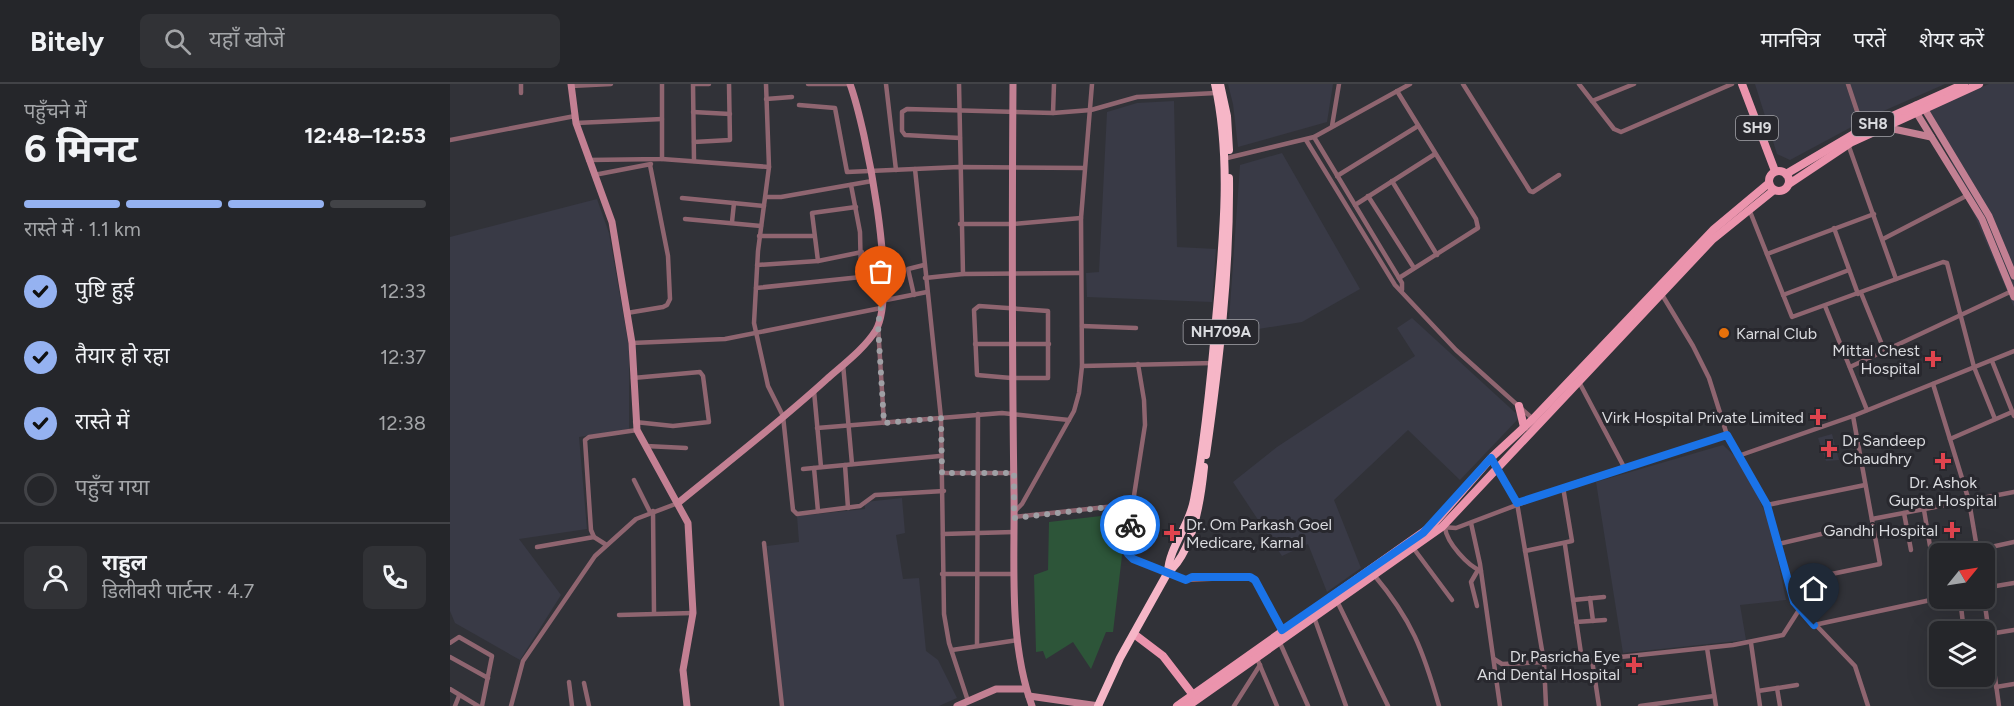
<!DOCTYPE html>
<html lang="hi">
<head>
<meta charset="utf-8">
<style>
	body { margin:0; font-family:Figtree,"Noto Sans Devanagari",sans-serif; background:#313236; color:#f1f3f6; height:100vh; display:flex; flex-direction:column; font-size:22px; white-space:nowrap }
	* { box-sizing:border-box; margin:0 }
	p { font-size:20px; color:#a3a5a8 }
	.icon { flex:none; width:33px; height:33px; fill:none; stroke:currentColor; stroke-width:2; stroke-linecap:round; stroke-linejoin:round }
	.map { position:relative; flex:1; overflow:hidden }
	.details { display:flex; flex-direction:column; background:#25262a; width:450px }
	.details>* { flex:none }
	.needle { width:39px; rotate:60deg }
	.tools { position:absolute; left:1479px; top:459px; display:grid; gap:12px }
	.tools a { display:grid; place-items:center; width:66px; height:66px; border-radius:9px; background:#25262a; box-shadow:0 6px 24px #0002,0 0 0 2px #424347; font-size:30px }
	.pin { position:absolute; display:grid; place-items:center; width:51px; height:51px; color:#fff; margin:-62px -26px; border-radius:50% 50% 50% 0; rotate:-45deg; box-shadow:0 0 6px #0007 }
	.pin .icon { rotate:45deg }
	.courier { position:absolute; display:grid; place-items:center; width:60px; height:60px; margin:-30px; border:4px solid #1a73e8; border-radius:50%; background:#fff; color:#222; box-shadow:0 2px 8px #0007 }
	.overview em { font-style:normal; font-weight:700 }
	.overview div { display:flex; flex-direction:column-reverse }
	.overview { display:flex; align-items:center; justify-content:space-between; height:102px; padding:0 24px }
	h1 { font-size:39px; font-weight:700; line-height:45px }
	.bar { display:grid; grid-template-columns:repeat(4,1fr); gap:9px 6px; align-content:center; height:72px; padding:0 24px }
	.bar i { height:8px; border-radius:4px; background:#424347 }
	.bar .selected { background:#95b2f1 }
	.bar p { grid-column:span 4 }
	.line { display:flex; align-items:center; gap:15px; padding:0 24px; border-top:2px solid #424347 }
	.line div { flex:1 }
	.round { display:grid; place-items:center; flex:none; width:63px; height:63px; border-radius:9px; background:#313236 }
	ol { padding:0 24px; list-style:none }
	li { display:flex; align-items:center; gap:18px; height:66px }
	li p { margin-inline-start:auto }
	li .icon { padding:6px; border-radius:50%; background:#95b2f1; color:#111; stroke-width:4 }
	li:last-child { color:#a3a5a8 }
	li i { width:33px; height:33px; border:3px solid #424347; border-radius:50% }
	header { display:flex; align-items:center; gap:36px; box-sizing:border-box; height:84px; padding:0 30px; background:#25262a; border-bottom:2px solid #424347 }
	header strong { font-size:28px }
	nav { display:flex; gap:33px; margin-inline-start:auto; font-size:21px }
	.search { width:420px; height:54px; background:#313236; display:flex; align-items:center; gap:15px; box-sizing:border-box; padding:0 21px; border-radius:9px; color:#a3a5a8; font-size:22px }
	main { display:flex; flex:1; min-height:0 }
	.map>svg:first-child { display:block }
</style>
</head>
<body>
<header>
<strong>Bitely</strong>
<div class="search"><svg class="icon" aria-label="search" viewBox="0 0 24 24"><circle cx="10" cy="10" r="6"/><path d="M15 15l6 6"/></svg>यहाँ खोजें</div>
<nav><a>मानचित्र</a><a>परतें</a><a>शेयर करें</a></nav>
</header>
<main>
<section class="details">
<div class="overview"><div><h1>6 मिनट</h1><p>पहुँचने में</p></div><em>12:48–12:53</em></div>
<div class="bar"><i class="selected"></i><i class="selected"></i><i class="selected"></i><i></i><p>रास्ते में · 1.1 km</p></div>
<ol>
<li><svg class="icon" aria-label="check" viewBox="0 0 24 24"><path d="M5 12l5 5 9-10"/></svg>पुष्टि हुई<p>12:33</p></li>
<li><svg class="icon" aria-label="check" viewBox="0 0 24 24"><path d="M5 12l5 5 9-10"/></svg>तैयार हो रहा<p>12:37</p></li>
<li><svg class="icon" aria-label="check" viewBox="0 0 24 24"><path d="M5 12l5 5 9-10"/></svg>रास्ते में<p>12:38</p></li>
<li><i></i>पहुँच गया</li>
</ol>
<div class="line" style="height:108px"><a class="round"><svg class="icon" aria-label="person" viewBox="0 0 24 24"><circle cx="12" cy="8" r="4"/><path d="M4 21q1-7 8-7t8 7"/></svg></a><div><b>राहुल</b><p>डिलीवरी पार्टनर · 4.7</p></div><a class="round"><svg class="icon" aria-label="phone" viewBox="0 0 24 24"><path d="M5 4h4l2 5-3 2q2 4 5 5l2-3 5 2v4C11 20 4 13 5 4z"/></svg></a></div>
</section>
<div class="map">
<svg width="1564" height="622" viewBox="0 0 1564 622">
	<rect width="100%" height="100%" fill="#313238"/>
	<g fill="#393a46">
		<path d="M778,0h105l-6,38 -89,25 -5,-43z"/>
		<path d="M1305,0h190l-73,32 -82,44 -13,-6z"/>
		<path d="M1539,0h25v223l-85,-197z"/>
		<path d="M724,17l3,146 39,2 -4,53 -125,-5 -1,-24 13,-1 8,-160 30,-9z"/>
		<path d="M832,69l78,136 -58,33 -74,12 12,-169z"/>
		<path d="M147,115l12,34 20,114v82l-50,8 8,92 -68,10 42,56 -41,65 -65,-37 -5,-12v-374z"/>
		<path d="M962,234l108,99 -60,63 -52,-50 -74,70 27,68 -34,24 -19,-48 -26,12 -49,-74 44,-35 138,-91 -18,-28z"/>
		<path d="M1382,350l7,26 -13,1 -8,-23z"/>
		<path d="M1273,361l19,18 28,60 16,77 -46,5 6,35 -123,13 -27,-171z"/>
		<path d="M452,414l3,35 -9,2 7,44 16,-1 7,73 12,9 19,38 -18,8h-156l-16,-160 32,-4 -2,-26 68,-7v-7z"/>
	</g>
	<path fill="#2d5539" d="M677,429l-14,119h-7l-15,37 -18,-27 -27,17 -3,-8 -7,1 -2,-77 14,-5 1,-48z"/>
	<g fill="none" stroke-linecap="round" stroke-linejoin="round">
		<g stroke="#8f6570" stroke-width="4.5">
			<path d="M316,0l3,83 -11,84 -4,72 14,63 15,30 10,94 4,4 63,-8 15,-11 69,-4"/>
			<path d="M358,0h42"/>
			<path d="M436,0l10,86"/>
			<path d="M509,0l4,190"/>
			<path d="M1013,0l67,107 3,1 26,-17"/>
			<path d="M1129,0l35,45 7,3 111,-48"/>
			<path d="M1398,0l15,45"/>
			<path d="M121,2l40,-2"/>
			<path d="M947,7l79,128 2,9 -79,50"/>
			<path d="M71,9v-9"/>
			<path d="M316,15l26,-2"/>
			<path d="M1142,17l42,-17"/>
			<path d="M349,21l36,3 12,64 112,-5 125,1"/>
			<path d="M243,28l37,2"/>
			<path d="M603,29l1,-29"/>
			<path d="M126,39l86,-4"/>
			<path d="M882,42l7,-42"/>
			<path d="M864,53l88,146v7"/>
			<path d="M510,54l-55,-3 -3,-4v-19l5,-3 146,4 38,-3 46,-13 79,-4"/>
			<path d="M0,56l125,-24"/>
			<path d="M856,56l89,145 61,65 77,69"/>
			<path d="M244,58l36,-2 -1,-56"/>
			<path d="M1398,60l48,135"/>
			<path d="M212,75l107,8"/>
			<path d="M773,75l91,-22 96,-53"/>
			<path d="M138,76l74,-1v-75"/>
			<path d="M244,77l-1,-77h16"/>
			<path d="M465,85l26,249 3,196 5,29 19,58"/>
			<path d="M144,91l57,-11"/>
			<path d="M887,92l81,-50"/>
			<path d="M942,97l45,74"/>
			<path d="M918,112l46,72"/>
			<path d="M316,113h15l91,-16"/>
			<path d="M232,114l82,8"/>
			<path d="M905,121l80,-51"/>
			<path d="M1299,125l43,108 151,-55 4,1 27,104 21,52"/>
			<path d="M235,135l76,7"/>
			<path d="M282,138l2,-19"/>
			<path d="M510,140h52l69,-6"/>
			<path d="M1384,144l24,66"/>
			<path d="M309,152h55"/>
			<path d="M1433,155l85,-44"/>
			<path d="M1317,170l107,-40"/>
			<path d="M368,177l-6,-48 44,-6"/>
			<path d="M307,181l61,-4 44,-9"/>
			<path d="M475,194l38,-4 116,-1"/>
			<path d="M306,204l105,-11 -1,-45 -9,-47"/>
			<path d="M1211,209l32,53 16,32 18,57 40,70 27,97 61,64 13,40"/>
			<path d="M1411,209l24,59"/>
			<path d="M464,211l-6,-26 16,-4"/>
			<path d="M1333,211l66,-25"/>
			<path d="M431,217l46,-9"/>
			<path d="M529,222l69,5v67h-37l-34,-3 -3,-65z"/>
			<path d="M1375,222l42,104"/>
			<path d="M177,229l36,-6 4,-2 3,-6 -2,-43 -18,-91"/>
			<path d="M428,242l6,97"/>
			<path d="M632,242l54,2"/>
			<path d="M182,259l93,-4 156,-31"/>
			<path d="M525,260h74"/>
			<path d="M1542,277l22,55"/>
			<path d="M393,280l9,100"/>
			<path d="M688,280l6,36 1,25 -19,122 7,12 53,21 63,-3 6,3 27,50"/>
			<path d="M632,282l132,-3"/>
			<path d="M1400,283l162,-76"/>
			<path d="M183,294l67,-6 3,4 6,46 -36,4 -38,-4"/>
			<path d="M1128,296l46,87"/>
			<path d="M1483,300l36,117 9,53"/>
			<path d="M364,307l7,76"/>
			<path d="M367,344l185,-15 67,7"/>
			<path d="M1500,355l62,-27"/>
			<path d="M196,362l40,2"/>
			<path d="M1291,371l112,-39 161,-65"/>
			<path d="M1042,373l25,46 27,159 2,44"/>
			<path d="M395,381l3,43"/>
			<path d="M364,384l4,43"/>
			<path d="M353,385l137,-13"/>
			<path d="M492,389h72"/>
			<path d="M184,396l16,32"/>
			<path d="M1317,421l98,-20"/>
			<path d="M1474,426l6,36"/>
			<path d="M203,427l1,102"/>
			<path d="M565,427l7,-7 52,-93 5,-18 3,-27 -1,-148 11,-134"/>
			<path d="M1454,429l7,37"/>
			<path d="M564,433l120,-13"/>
			<path d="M1422,435l142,-27"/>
			<path d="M1021,439l9,41 20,142"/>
			<path d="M992,443l14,1 119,-45 152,-48"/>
			<path d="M995,444c2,15 23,38 36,43"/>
			<path d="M493,450l71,-2"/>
			<path d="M314,459l18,163"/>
			<path d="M155,460l-11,-7 -3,-7 -6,-90 4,-3 48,-7"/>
			<path d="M1328,460l69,-16"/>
			<path d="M1115,461l17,115"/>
			<path d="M87,463l57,-10"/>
			<path d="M964,465l38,51"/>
			<path d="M1527,466l37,-8"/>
			<path d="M1075,467l47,-10 -9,-54"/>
			<path d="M492,490h72"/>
			<path d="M924,491c38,45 49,75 65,131"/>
			<path d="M1338,499l92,-19 -27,-148"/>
			<path d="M1534,504l30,-5"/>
			<path d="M1140,514l3,23"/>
			<path d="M1510,514l4,34"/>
			<path d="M1534,514l15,108"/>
			<path d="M1123,516l31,-3"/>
			<path d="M887,517l51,105"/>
			<path d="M1027,522l-6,-24 7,-12"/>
			<path d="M169,531l74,-2"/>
			<path d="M864,533l32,89"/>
			<path d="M1126,538l29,-2"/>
			<path d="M1364,541l126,-27"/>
			<path d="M1539,550l25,-4"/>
			<path d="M0,559l9,-6 33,19 -10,50"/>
			<path d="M830,559l28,63"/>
			<path d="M1301,559l9,63"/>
			<path d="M527,562l1,-232"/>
			<path d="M1257,564l9,58"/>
			<path d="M502,566l66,-10"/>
			<path d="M806,572l21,50"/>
			<path d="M0,573l38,21"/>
			<path d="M1044,575l8,5 90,-4 141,-15 50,-10 16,-25"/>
			<path d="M1142,576l7,46"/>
			<path d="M119,598l3,24"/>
			<path d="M134,599l5,23"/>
			<path d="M1546,603l18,-3"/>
			<path d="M1327,604l3,18"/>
			<path d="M0,605l28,17"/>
			<path d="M1308,607l39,-6"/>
			<path d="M5,622l4,-10"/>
			<path d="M61,622l12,-45 72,-105 41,-37 42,-16"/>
			<path d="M784,622l26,-41"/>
			<path d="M1190,622l74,-10"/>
		</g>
		<g stroke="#c38093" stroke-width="7">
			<path d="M121,0l5,39 36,99 20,121 5,87 51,93 5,90 -10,57 4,36"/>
			<path d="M563,0c-1,137 -1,273 1,410 1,70 -6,145 18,212"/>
			<path d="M1434,43l47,10"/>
			<path d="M1564,192l-25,-60 -65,-108 -8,-3v7l66,107 32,78"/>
			<path d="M228,419c50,-41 102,-81 150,-125 16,-14 37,-30 48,-48 22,-40 -10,-202 -26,-246"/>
			<path d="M579,612l70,10"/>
			<path d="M507,622l39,-17h29"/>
		</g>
		<g stroke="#eb94ad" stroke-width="8">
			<path d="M1292,0l33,87"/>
			<circle cx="1329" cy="97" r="10"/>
			<path d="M1336,90l73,-43 105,-47"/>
			<path d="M1339,100l63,-42 127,-58"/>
			<path d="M1069,322l5,21"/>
			<path d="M684,550l29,22 30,39"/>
			<path d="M727,622l256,-181 59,-68 41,-38 181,-190 55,-46"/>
			<path d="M738,622l254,-179 270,-287 62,-50"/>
		</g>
		<g stroke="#f6b6c7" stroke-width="8">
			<path d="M770,0l7,32 2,34"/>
			<path d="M756,371c13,-92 24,-184 23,-277"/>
			<path d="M718,488c25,-19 33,-75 36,-105"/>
			<path d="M648,622l22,-48 48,-86c1,-25 22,-47 26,-72 11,-59 17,-120 22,-180 7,-77 16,-160 -1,-236"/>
		</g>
	</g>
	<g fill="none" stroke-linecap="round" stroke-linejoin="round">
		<path stroke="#9fa0a5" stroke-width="6" stroke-dasharray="0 10.8" d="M431,224l-3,17 6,98 57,-5 1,55h72v45l120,-14 -4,21"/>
		<path stroke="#1a73e8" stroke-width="8" d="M680,441l-4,22 2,7 5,5 53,21 6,-3h58l5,3 27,50 141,-97 68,-75 26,45 210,-68 40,70 27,97 20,23"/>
	</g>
	<circle fill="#e8710a" stroke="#28282e" stroke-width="2" cx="1274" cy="249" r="6"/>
	<g fill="#e0444e" stroke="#28282e" stroke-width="2">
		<path d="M1480 266h6v6h6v6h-6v6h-6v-6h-6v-6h6z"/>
		<path d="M1365 324h6v6h6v6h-6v6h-6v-6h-6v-6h6z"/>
		<path d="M1376 356h6v6h6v6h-6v6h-6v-6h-6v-6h6z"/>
		<path d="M1490 368h6v6h6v6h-6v6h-6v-6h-6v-6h6z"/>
		<path d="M1499 437h6v6h6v6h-6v6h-6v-6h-6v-6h6z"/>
		<path d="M719 440h6v6h6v6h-6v6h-6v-6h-6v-6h6z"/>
		<path d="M1181 572h6v6h6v6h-6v6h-6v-6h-6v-6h6z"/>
	</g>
	<g text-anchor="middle" stroke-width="6" stroke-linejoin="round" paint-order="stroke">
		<g fill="#28282e" stroke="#a5a5aa" stroke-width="1.5">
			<rect x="1402" y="28" width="42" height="24" rx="4.5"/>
			<rect x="1286" y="32" width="42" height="24" rx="4.5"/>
			<rect x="733.5" y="236" width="75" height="24" rx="4.5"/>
		</g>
		<g font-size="15" font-weight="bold" fill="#dadbdf">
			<text x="1423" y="45">SH8</text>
			<text x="1307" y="49">SH9</text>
			<text x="771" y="253">NH709A</text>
		</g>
		<g font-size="16" fill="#dadbdf" stroke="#28282e" text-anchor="end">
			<text x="1286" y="255" text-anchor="start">Karnal Club</text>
			<text x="1470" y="272">Mittal Chest<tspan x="1470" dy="18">Hospital</tspan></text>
			<text x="1354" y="339">Virk Hospital Private Limited</text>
			<text x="1392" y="362" text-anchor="start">Dr Sandeep<tspan x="1392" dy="18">Chaudhry</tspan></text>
			<text x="1493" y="404" text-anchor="middle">Dr. Ashok<tspan x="1493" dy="18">Gupta Hospital</tspan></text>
			<text x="736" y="446" text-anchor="start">Dr. Om Parkash Goel<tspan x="736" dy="18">Medicare, Karnal</tspan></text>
			<text x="1488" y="452">Gandhi Hospital</text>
			<text x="1170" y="578">Dr Pasricha Eye<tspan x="1170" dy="18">And Dental Hospital</tspan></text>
		</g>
	</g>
</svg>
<div class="tools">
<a><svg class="needle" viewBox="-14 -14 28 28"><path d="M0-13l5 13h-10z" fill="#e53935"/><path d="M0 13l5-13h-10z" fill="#a3a5a8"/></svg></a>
<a><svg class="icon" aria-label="layers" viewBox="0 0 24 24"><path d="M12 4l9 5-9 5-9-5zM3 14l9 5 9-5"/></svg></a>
</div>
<div class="pin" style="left:431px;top:224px;background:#ea580c"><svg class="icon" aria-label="bag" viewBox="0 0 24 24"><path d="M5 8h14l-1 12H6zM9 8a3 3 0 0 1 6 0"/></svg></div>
<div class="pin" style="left:1364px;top:541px;background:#1f2937"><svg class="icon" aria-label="home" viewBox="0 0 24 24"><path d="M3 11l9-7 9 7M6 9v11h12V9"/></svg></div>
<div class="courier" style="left:680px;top:441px"><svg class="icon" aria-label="bike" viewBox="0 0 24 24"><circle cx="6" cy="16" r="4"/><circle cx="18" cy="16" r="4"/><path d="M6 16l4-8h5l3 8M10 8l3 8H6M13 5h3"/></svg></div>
</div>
</main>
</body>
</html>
